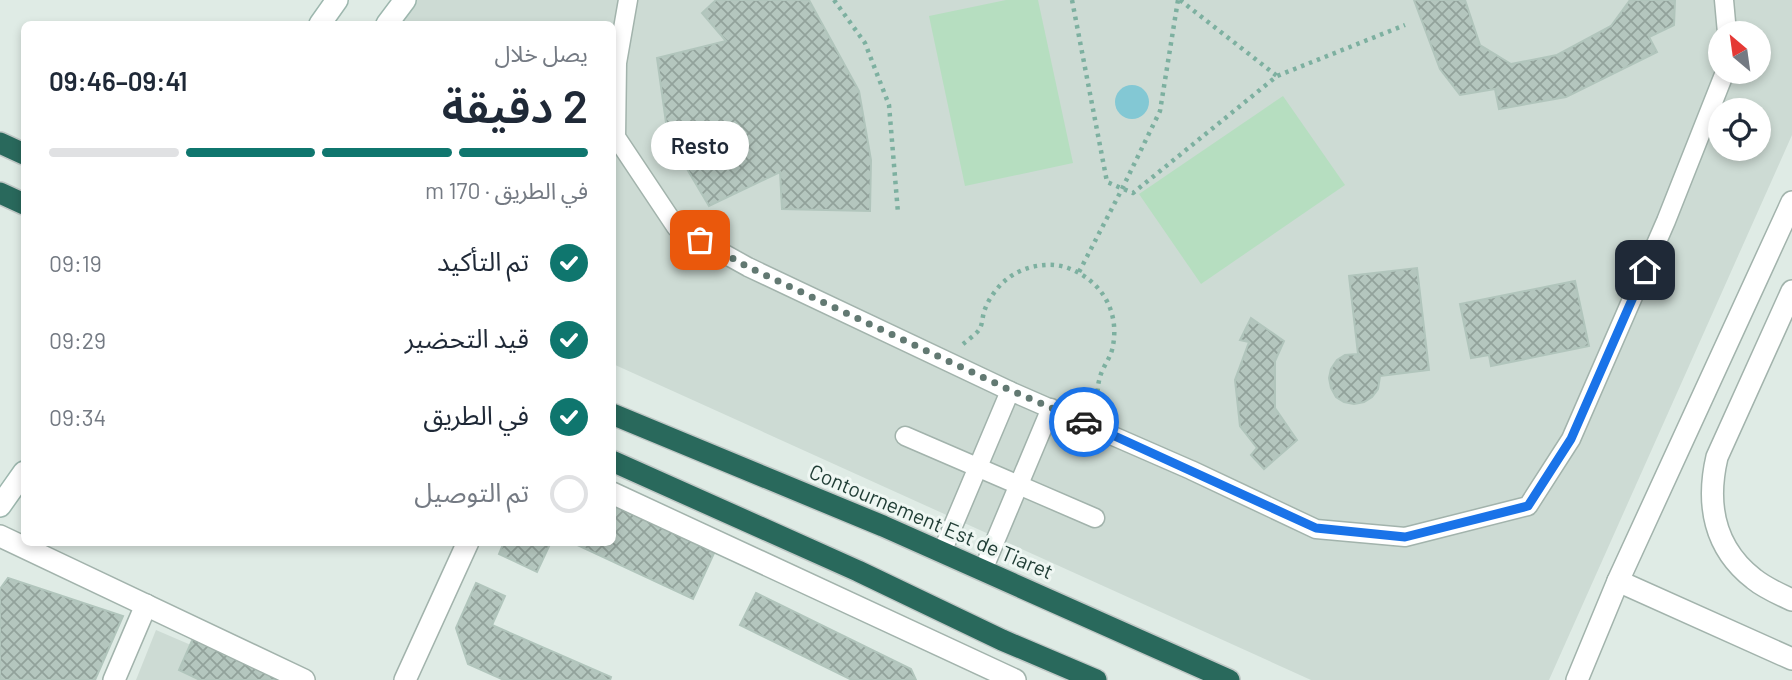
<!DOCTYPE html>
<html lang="ar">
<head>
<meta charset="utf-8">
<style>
	body { margin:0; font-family:Barlow,"Noto Sans Arabic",sans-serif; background:#f6f6f7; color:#1f2937; direction:rtl; height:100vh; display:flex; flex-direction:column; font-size:26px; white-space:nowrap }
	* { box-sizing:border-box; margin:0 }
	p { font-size:23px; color:#747a83 }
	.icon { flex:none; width:38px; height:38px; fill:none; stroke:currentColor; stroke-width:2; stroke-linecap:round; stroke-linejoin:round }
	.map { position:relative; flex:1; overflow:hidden; direction:ltr }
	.details { position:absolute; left:21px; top:21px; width:595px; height:525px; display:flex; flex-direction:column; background:#fff; border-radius:10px; box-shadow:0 4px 10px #0003; direction:rtl }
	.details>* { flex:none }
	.needle { width:46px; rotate:331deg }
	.fabs { position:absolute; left:1708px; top:21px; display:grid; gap:14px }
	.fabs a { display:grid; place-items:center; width:63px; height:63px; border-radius:50%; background:#fff; box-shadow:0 4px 10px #0003; font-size:35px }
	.pin { position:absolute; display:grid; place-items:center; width:60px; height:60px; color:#fff; margin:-30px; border-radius:14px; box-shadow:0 4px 10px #0006 }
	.courier { position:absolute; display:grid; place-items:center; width:70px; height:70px; margin:-35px; border:5px solid #1a73e8; border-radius:50%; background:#fff; color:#222; box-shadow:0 2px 9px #0007 }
	.bubble { position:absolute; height:49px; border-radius:24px; background:#fff; box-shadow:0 4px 10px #0003; font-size:23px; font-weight:600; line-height:49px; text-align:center; direction:rtl }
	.headline em { font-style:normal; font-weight:600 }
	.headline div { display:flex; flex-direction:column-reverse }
	.headline { display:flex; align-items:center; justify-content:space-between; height:119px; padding:0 28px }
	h1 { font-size:46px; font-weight:600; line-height:52px }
	.bar { display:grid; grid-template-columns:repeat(4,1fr); gap:10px 7px; align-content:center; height:84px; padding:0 28px }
	.bar i { height:9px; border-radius:5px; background:#e0e1e3 }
	.bar .on { background:#0f766e }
	.bar p { grid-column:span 4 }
	ol { padding:0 28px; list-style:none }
	li { display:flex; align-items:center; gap:21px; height:77px }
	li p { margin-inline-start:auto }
	li .icon { padding:7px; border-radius:50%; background:#0f766e; color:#fff; stroke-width:4 }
	li:last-child { color:#747a83 }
	li i { width:38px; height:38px; border:4px solid #e0e1e3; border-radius:50% }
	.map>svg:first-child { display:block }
</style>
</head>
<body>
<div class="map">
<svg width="1792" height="680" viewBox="0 0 1792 680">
	<defs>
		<pattern id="building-cross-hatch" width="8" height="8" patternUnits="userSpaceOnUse" patternTransform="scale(1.75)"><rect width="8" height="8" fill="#b4c6be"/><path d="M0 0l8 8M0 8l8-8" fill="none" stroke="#92a29b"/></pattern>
	</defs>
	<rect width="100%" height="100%" fill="#dfebe5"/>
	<g fill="#cddbd4" fill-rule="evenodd">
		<path d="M405,0h1387v135l-243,545h-238l-698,-316 -1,-340h-224zM1720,33h39v39h-39zM1720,110h39v39h-39z"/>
		<path d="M156,630l116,50h-136z"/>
	</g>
	<g fill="#b6dec0">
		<path d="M1006,0h32l35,163 -108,23 -36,-170z"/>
		<path d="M1283,96l62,89 -144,99 -62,-90z"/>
	</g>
	<circle fill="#83c8d4" cx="1132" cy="102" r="17"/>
	<g fill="url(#building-cross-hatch)" stroke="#b1c5bc" stroke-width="2">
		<path d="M716,0h93l50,91 12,69 -1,51 -88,-2 -2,-37 -71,34 -41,-69 -11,-79 69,-17 -24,-28z"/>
		<path d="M1414,0h51l15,45 31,19 46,-9 54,-29 19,-26h45l-1,25 -25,12 8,15 -91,45 -67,12 -4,-20 -35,6 -20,-26z"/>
		<path d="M1417,268l12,102 -49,6 -2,13 -6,8 -8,5 -10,2 -10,-2 -8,-5 -5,-9 -2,-10 2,-9 6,-9 8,-5 13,-1 -9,-78z"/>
		<path d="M1575,281l14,65 -98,20 -2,-11 -18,3 -11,-54z"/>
		<path d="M1251,318l33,23 -9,20v47l22,32 -33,29 -13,-14 6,-7 -17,-22 -5,-46 14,-38 -9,-2z"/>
		<path d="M612,504l103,47 -22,48 -122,-57h41z"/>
		<path d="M504,542h47l-14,30 -38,-18z"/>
		<path d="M8,578l115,38 -28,64h-95v-91z"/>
		<path d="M476,583l29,13 -13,29 119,52 -1,3h-106l-36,-16 -12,-36z"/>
		<path d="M756,593l155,76 5,11h-64l-112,-55z"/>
		<path d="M194,636l96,44h-90l-21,-10z"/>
	</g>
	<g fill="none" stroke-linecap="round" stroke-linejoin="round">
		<g stroke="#a2b3ac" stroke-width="21">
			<g id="lane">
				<path d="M628,0l-11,63 -1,74 60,90 72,40 262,124 181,79 125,59 89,8 123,-31 43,-67 95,-218 59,-149"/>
				<path d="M1724,0l3,33"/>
				<path d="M905,436l190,82"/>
				<path d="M942,552l68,-161"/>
				<path d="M983,570l68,-162"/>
			</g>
		</g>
		<g stroke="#a2b3ac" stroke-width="24">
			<g id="street">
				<path d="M1792,291l-75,166c-11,47 -3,91 37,122 11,9 25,15 38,21"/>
				<path d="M612,493l403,187"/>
				<path d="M0,536l304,144"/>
				<path d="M1618,581l174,78"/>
				<path d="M114,680l32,-75"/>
				<path d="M405,680l63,-138"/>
				<path d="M1577,680l41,-99 174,-379"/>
			</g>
		</g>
		<g stroke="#9db7ae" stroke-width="24">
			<g id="secondary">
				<path d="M320,24l17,-24"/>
				<path d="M387,24l18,-24"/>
				<path d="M0,506l24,-34"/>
			</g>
		</g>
		<g stroke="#c0c8c6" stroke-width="24">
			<g id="highway">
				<path d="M0,143l24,11"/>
				<path d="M0,193l24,11"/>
				<path d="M612,414l271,112 346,154"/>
				<path d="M612,461l246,110 144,69 94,40"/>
			</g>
		</g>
		<g stroke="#7db0a0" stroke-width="4.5" stroke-dasharray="3.5 5" stroke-linecap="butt">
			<path d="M834,0l31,43 24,62 9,108"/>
			<path d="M1072,0l35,182 26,11 144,-117 128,-51"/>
			<path d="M1180,0l97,76"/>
			<path d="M1079,272l43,-83 38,-78 18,-111"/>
			<path d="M963,344c5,-4 12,-9 16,-14 4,-6 3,-14 6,-21 4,-11 13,-23 22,-30 16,-13 42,-18 61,-11 35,13 53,46 44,82 -2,7 -6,13 -9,19 -6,13 -6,24 -5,37"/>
		</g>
		<use href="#lane" stroke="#fff" stroke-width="18"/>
		<use href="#street" stroke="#fff" stroke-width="21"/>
		<use href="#secondary" stroke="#fff" stroke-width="21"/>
		<use href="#highway" stroke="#29695c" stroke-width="21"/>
	</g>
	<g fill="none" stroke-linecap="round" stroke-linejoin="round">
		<path stroke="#627972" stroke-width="7" stroke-dasharray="0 12.6" d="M700,240l48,27 262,123 74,32"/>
		<path stroke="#1a73e8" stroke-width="9" d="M1084,422l232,106 89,9 123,-31 43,-67 74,-169"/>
	</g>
	<g text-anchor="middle" stroke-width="6" stroke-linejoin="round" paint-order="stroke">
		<g font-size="21" fill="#1f3c34" stroke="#eff7f3">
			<text transform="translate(931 522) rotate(23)" y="7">Contournement Est de Tiaret</text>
		</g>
	</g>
</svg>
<div class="fabs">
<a><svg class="needle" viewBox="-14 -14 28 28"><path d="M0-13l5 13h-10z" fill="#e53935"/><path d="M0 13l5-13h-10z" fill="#747a83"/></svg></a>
<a><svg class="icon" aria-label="locate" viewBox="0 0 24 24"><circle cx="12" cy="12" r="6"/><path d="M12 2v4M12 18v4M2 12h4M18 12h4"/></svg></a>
</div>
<div class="pin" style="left:700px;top:240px;background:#ea580c"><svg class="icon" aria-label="bag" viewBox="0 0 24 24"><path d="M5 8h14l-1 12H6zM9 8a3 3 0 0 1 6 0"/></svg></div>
<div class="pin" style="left:1645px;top:270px;background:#1f2937"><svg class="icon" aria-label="home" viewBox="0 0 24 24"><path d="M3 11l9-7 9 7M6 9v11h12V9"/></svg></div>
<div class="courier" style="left:1084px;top:422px"><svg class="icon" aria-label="car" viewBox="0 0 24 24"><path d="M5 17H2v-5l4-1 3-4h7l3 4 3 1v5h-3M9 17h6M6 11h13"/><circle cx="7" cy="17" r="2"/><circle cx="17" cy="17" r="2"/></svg></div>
<div class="bubble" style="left:651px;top:121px;width:98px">Resto</div>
<section class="details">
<div class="headline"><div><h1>2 دقيقة</h1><p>يصل خلال</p></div><em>09:41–09:46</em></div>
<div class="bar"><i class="on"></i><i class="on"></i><i class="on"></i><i></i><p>في الطريق · 170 m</p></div>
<ol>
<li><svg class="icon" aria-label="check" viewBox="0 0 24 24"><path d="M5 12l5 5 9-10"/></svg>تم التأكيد<p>09:19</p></li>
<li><svg class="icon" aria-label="check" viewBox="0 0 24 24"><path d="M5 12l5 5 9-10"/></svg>قيد التحضير<p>09:29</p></li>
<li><svg class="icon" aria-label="check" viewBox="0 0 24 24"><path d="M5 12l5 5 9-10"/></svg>في الطريق<p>09:34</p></li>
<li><i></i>تم التوصيل</li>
</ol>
</section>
</div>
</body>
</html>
